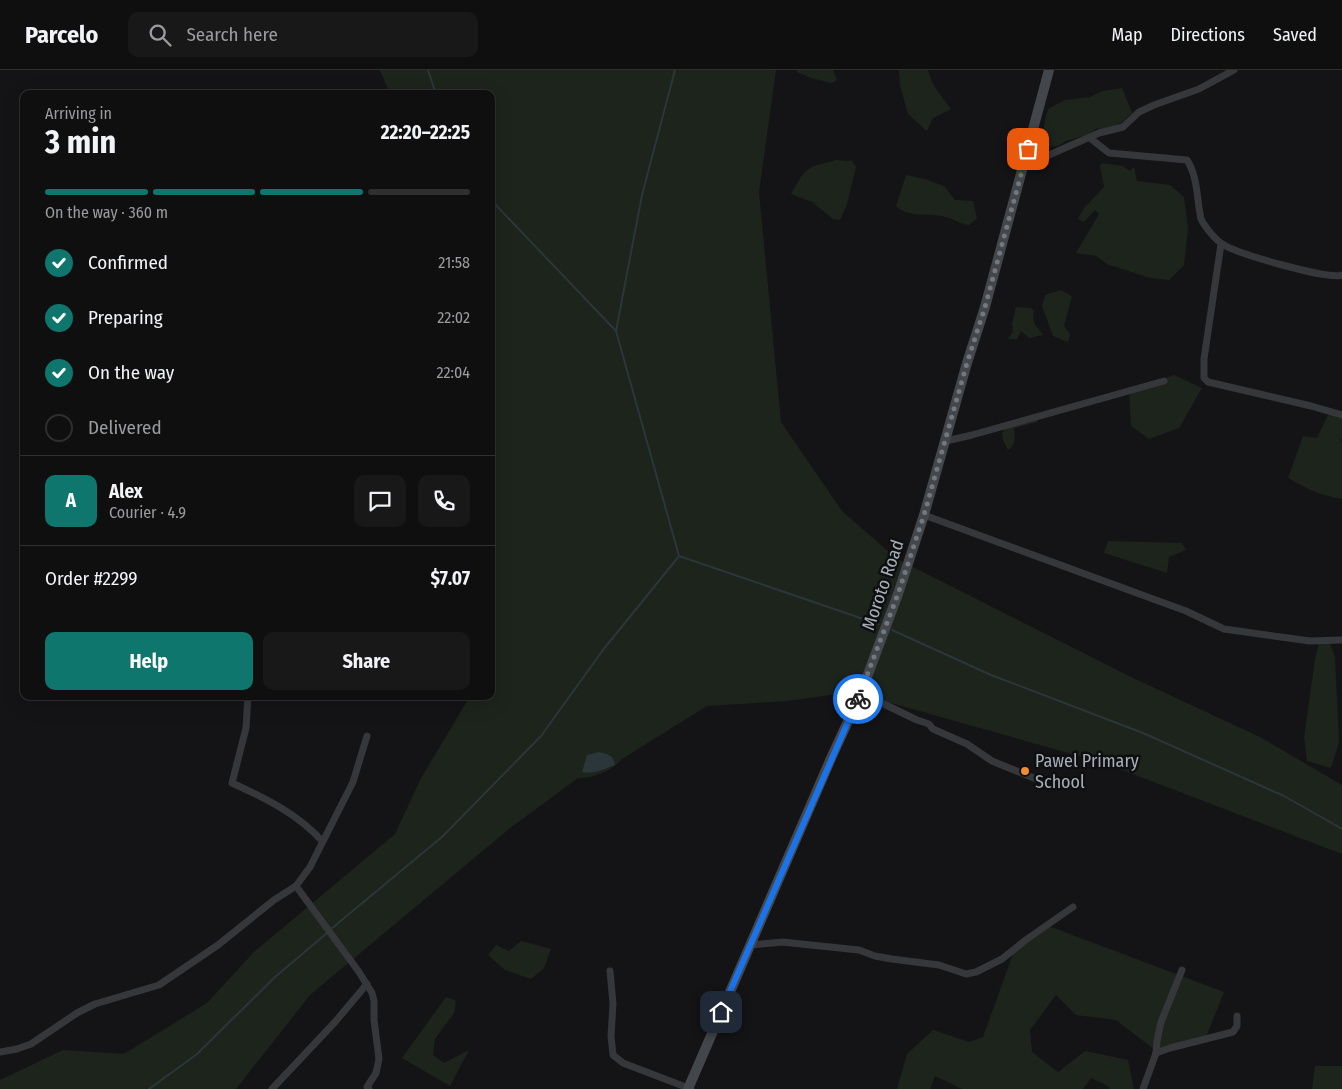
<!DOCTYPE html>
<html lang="en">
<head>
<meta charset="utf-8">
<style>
	body { margin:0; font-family:"Fira Sans Condensed",sans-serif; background:#181819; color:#f1f3f6; height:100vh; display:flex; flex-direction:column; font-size:19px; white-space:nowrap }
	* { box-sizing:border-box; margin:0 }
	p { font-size:16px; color:#9b9c9f }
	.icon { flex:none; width:28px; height:28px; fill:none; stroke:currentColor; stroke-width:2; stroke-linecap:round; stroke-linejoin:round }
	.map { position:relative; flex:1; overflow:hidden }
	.side { position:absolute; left:20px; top:20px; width:475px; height:610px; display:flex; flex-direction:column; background:#0f0f10; border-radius:10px; box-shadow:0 5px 20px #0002,0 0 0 1px #2f2f30 }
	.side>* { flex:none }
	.pin { position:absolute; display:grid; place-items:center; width:42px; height:42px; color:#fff; margin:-21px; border-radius:10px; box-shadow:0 2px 8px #0006 }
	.courier { position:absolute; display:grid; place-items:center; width:50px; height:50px; margin:-25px; border:4px solid #1a73e8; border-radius:50%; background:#fff; color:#222; box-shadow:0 1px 6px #0007 }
	.head em { font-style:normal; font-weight:700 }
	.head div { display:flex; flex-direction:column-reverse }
	.head { display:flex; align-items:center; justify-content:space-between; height:85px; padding:0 25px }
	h1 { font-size:32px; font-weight:700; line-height:38px }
	.bar { display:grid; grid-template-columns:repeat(4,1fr); gap:8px 5px; align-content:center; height:60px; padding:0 25px }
	.bar i { height:6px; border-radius:4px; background:#2f2f30 }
	.bar .current { background:#0f766e }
	.bar p { grid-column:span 4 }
	.line { display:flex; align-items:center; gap:12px; padding:0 25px; border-top:1px solid #2f2f30 }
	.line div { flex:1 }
	.round { display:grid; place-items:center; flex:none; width:52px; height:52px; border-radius:10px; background:#181819 }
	ol { padding:0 25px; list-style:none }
	li { display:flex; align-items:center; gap:15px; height:55px }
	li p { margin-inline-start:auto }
	li .icon { padding:5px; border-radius:50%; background:#0f766e; color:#fff; stroke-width:4 }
	li:last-child { color:#9b9c9f }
	li i { width:28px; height:28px; border:2px solid #2f2f30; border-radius:50% }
	.button { display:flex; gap:10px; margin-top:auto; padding:10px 25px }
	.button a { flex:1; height:58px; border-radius:10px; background:#0f766e; color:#fff; font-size:20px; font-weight:700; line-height:58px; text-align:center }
	.button a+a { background:#181819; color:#f1f3f6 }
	header { display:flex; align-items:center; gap:30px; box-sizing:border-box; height:70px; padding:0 25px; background:#0f0f10; border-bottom:1px solid #2f2f30 }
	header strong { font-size:24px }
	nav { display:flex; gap:28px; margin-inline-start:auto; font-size:18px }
	.search { width:350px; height:45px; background:#181819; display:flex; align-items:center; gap:12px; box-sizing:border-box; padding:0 18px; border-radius:10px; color:#9b9c9f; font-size:19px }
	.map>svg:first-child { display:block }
</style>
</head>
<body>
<header>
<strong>Parcelo</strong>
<div class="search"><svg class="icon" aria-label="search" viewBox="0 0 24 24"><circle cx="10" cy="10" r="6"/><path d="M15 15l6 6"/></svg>Search here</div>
<nav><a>Map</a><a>Directions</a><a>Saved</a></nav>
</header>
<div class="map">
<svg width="1342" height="1019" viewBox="0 0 1342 1019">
	<rect width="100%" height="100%" fill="#141416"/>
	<g fill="#1d241c">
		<path d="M380,0h396l-17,122 22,230 61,89 55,48 234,118 129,60 82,48v69l-238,-91 -252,-71 -64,9 -81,5 -85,53c-10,12 -28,19 -44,19l-69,51 -199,166 -74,94h-236v-9l63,-30 61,4 83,-51 47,-51 141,-118 25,-54 50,-84h21v-284l2,-19 -2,-5v-294h-101z"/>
		<path d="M797,0h36l4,10 -6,3 -20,-5 -14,-6z"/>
		<path d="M899,0h29c3,15 14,27 23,39l-18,9 -6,13 -19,-17 -8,-29z"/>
		<path d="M1122,18l10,25 -11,10 -14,5 -11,1 -9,6 -21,6 -8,5 -10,1c-7,-13 -4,-24 0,-38l17,-9 25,-3 13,-6z"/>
		<path d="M836,90l16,1 4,6 -9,37 -7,16 -7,-1 -21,-17 -21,-8c6,-10 11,-22 21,-27 3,-2 19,-5 24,-7z"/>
		<path d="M1102,93l21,3 7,5 4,-4 3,14 33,4 14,12 4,31 -4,37 -15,15 -19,-2 -43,-14 -11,-8 -20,-3 23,-39 -4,-4 -11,12 -6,-3 7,-12 19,-20 -4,-21z"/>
		<path d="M906,105l19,4 19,7 11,14 18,1 4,17 -8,7c-9,-1 -15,-6 -23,-8 -17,-5 -36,2 -50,-11z"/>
		<path d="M1061,220l11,6 -8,30 6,8 -2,8 -15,-6 -11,-30 3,-11z"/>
		<path d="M1016,237l15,1 3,3c-3,14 3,14 9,24l-14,3 -8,-7 -4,8h-9l5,-8 -1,-7z"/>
		<path d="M1174,305l28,13 -23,40 -30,11 -18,-13 -2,-35z"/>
		<path d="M1331,339l11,5v25h-2l2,3v57c-20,-3 -37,-11 -54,-21l15,-42 14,2z"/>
		<path d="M1037,347l1,5 -24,6c1,9 2,17 -6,22 -4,-8 -8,-14 -4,-22z"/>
		<path d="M1108,471l74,2 4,7 -17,7 -2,16 -63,-20z"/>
		<path d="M1320,570h9l6,17 4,85 -8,26 -24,-7 -3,-23 11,-79z"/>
		<path d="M1046,855l178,67 -18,45 -51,13 -39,-30 -40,-5 -20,-20 -26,35 2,22 26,20 27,-21 43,9 6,29h-24l-2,-3 -17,-8 -8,11h-121l-27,-13 -5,13h-33l10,-35 26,-24 36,12 14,-5 31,-86z"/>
		<path d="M521,871l30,8 -7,19 -13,11 -26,-9 -17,-15 8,-10 13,6z"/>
		<path d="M446,927l10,4 -2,12 -19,26 -2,16 11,8 25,-13 -19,36 -48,-28z"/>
		<path d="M1315,996h27v23h-30z"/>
	</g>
	<path fill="#2a363a" d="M599,682c9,2 14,3 16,13 -11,4 -22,10 -33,7l5,-17z"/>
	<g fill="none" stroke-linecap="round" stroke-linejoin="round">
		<g stroke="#2a363a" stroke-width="2">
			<path d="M428,0l8,24"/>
			<path d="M675,0l-33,125 -26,136 63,225"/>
			<path d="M491,130l125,131"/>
			<path d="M679,486l199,68"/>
			<path d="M892,560l99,45 152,58 141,63 58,33"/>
			<path d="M331,859l112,-93 98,-100 62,-86 76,-94"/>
			<path d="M149,1019l48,-35 78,-77 52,-44"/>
		</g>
		<g stroke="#35373b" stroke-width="7">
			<path d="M1090,68l19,15 78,7c9,14 10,32 12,48 1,3 1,8 2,11 4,8 15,22 23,26 15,9 104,35 118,30"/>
			<path d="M1024,96l75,-33 24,-6 16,-15 15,-7 45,-16 35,-19"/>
			<path d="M1221,174l-17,115v19l4,4 103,24 31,9"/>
			<path d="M946,371l26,-6 192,-54"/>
			<path d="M924,445l262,96 38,18 86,12 32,-1"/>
			<path d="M861,623l56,27 12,4 4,5 34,15 25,17 49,20"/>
			<path d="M248,626l-2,32 -14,55c33,15 66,31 90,58"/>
			<path d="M296,816l63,86 13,21 2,8v19l5,39 -3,14 -9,14 2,2"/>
			<path d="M751,875l31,-3 77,8 16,6 17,3 47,6 27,9 10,-2 26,-13 25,-20 46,-32"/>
			<path d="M610,901l3,33 -2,32 2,19 10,8 68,26"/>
			<path d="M0,982l17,-3 14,-5 46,-31 18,-9 64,-19 59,-40 56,-45 22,-14 14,-19 43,-85 14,-46"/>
			<path d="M1156,983l14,-5 63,-16 4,-6v-10"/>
			<path d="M272,1019l63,-67 32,-38"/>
			<path d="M1143,1019l13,-36 1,-12 4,-19 21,-52"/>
		</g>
		<path stroke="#43474b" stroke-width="10" d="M688,1019l144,-333 29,-63 37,-99 26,-79 43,-152 18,-56 64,-237"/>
	</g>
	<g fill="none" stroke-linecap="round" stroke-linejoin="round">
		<path stroke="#73787e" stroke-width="5" stroke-dasharray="0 9" d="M858,629l40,-105 26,-79 43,-152 18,-56 43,-158"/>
		<path stroke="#1a73e8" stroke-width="6" d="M721,942l137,-313"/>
	</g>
	<circle fill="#f28c30" stroke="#0f0f11" stroke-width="2" cx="1025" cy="701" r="5"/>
	<g text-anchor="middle" stroke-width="5" stroke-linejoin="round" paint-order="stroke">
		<g font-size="18" fill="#a6aeb6" stroke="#0f0f11">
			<text transform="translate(883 515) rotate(-71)" y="6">Moroto Road</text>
		</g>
		<g font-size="18" fill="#a6aeb6" stroke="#0f0f11" text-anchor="start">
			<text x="1035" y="697">Pawel Primary<tspan x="1035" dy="21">School</tspan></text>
		</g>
	</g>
</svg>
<div class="pin" style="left:1028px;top:79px;background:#ea580c"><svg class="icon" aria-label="bag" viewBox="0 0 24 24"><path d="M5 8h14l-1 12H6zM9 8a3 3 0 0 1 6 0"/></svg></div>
<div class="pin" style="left:721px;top:942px;background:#1f2937"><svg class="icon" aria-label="home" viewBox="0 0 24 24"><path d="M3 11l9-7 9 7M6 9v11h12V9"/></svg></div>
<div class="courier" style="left:858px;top:629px"><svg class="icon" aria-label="bike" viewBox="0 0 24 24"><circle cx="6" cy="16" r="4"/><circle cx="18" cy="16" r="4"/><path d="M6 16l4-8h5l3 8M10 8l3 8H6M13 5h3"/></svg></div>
<section class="side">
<div class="head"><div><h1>3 min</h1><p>Arriving in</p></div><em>22:20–22:25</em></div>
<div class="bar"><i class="current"></i><i class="current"></i><i class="current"></i><i></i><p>On the way · 360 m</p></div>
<ol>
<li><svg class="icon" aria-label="check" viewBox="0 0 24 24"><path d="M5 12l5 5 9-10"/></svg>Confirmed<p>21:58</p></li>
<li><svg class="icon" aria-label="check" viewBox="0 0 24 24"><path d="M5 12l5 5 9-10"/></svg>Preparing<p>22:02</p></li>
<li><svg class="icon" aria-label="check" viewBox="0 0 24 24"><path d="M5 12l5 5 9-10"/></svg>On the way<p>22:04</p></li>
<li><i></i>Delivered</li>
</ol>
<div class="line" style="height:90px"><b class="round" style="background:#0f766e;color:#fff">A</b><div><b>Alex</b><p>Courier · 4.9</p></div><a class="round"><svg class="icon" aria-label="chat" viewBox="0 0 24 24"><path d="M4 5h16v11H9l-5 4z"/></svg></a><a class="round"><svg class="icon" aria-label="phone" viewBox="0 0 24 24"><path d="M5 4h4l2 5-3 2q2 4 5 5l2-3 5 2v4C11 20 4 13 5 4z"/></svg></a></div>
<div class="line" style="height:65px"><div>Order #2299</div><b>$7.07</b></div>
<div class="button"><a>Help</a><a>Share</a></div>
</section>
</div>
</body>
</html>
